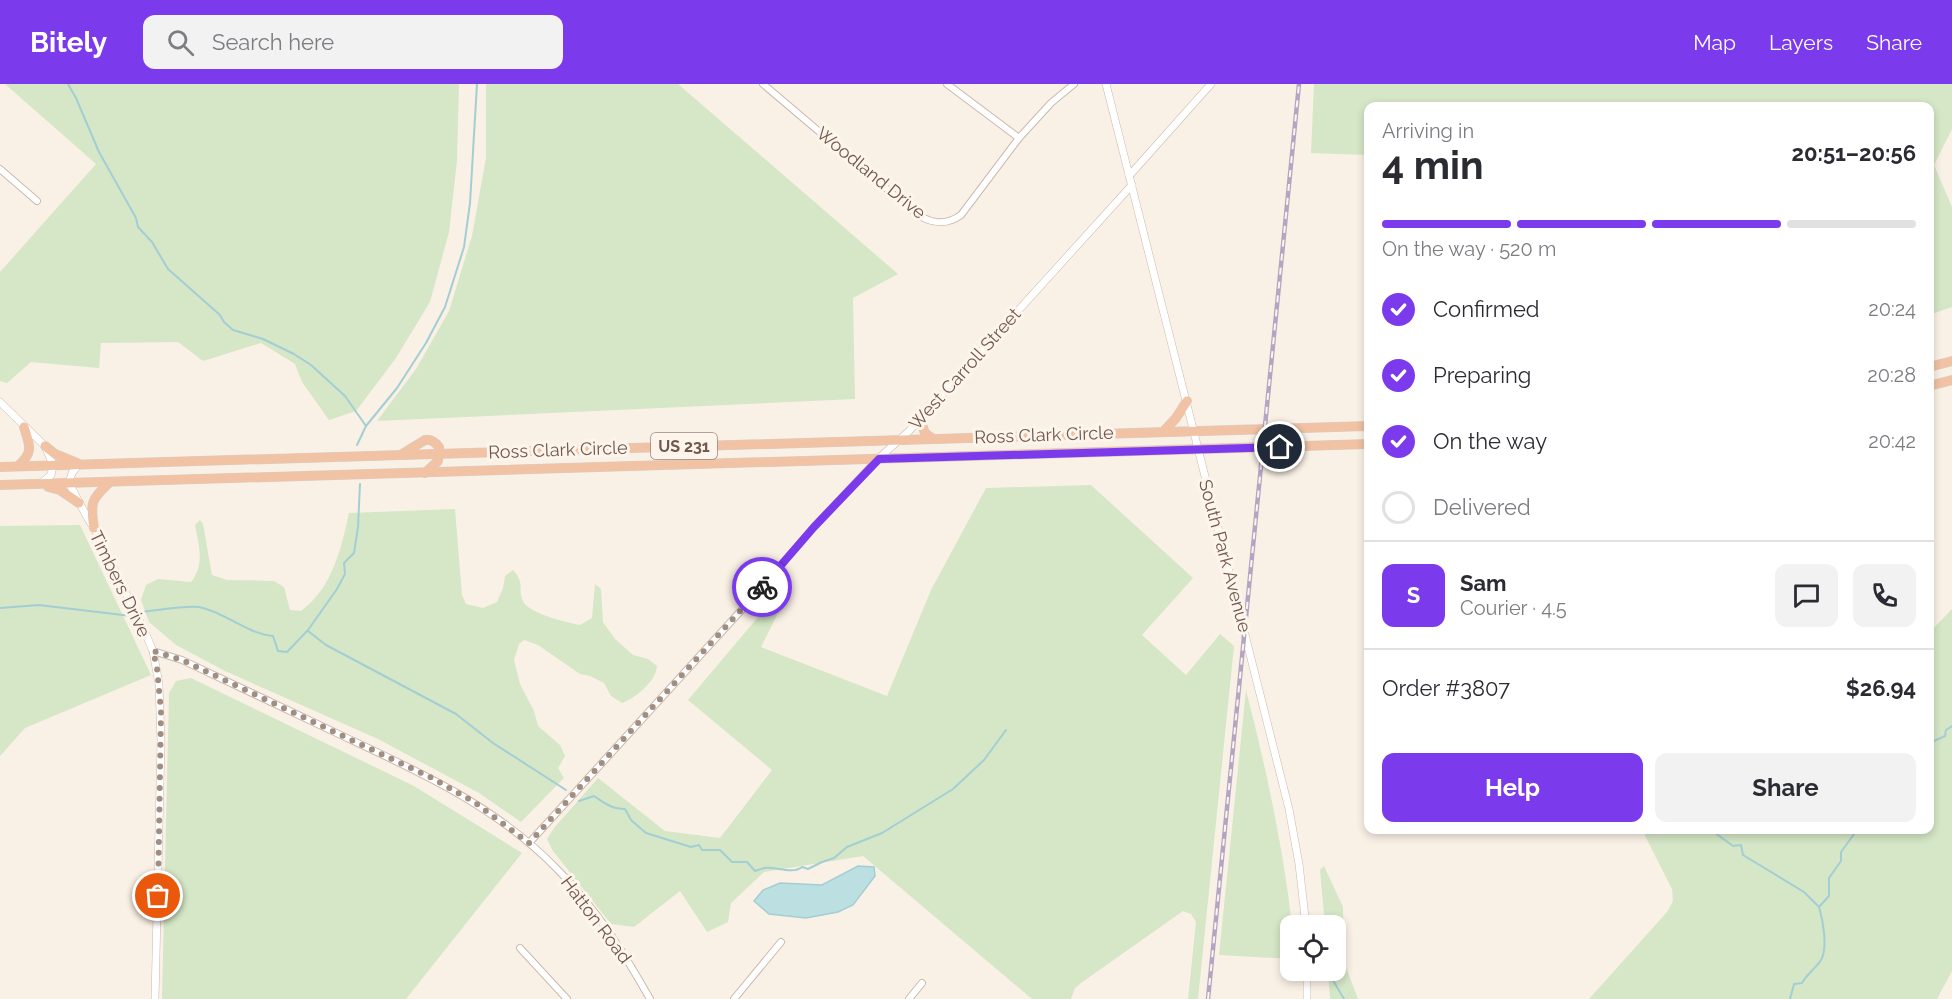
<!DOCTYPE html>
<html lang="en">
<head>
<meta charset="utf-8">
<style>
	body { margin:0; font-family:Raleway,sans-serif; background:#f2f2f3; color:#2b2b33; height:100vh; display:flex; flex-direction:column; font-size:22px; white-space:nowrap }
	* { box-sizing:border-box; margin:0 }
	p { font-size:20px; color:#7c7c81 }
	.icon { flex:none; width:33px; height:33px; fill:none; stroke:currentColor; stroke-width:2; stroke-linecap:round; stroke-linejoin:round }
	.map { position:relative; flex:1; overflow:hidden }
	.drawer { position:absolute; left:1364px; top:18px; width:570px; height:732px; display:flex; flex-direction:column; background:#fff; border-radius:12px; box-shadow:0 3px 9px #0003 }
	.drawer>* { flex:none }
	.tools { position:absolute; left:1280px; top:831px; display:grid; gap:12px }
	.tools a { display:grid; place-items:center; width:66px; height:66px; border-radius:12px; background:#fff; box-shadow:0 3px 9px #0003; font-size:30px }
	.pin { position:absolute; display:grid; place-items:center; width:51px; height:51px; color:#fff; margin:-26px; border:3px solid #fff; border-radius:50%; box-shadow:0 2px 6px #0007 }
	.courier { position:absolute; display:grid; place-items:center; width:60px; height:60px; margin:-30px; border:4px solid #7c3aed; border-radius:50%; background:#fff; color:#222; box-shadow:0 2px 8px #0007 }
	.overview em { font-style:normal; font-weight:700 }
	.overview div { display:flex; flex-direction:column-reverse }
	.overview { display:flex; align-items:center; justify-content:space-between; height:102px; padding:0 18px }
	h1 { font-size:39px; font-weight:700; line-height:45px }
	.bar { display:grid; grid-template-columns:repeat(4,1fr); gap:9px 6px; align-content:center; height:72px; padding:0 18px }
	.bar i { height:8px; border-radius:4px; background:#e1e1e2 }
	.bar .selected { background:#7c3aed }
	.bar p { grid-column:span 4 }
	.line { display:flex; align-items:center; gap:15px; padding:0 18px; border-top:2px solid #e1e1e2 }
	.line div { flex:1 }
	.round { display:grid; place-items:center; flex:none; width:63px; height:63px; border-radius:12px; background:#f2f2f3 }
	ol { padding:0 18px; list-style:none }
	li { display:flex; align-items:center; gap:18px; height:66px }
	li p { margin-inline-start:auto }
	li .icon { padding:6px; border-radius:50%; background:#7c3aed; color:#fff; stroke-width:4 }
	li:last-child { color:#7c7c81 }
	li i { width:33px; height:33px; border:3px solid #e1e1e2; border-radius:50% }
	.button { display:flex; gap:12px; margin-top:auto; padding:12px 18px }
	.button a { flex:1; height:69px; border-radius:12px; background:#7c3aed; color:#fff; font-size:24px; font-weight:700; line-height:69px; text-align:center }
	.button a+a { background:#f2f2f3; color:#2b2b33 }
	header { display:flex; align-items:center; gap:36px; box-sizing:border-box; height:84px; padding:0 30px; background:#7c3aed; color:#fff }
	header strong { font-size:28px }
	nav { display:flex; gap:33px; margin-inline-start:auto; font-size:21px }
	.search { width:420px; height:54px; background:#f2f2f3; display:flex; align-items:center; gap:15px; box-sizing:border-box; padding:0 21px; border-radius:12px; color:#7c7c81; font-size:22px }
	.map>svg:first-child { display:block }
</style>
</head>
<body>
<header>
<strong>Bitely</strong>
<div class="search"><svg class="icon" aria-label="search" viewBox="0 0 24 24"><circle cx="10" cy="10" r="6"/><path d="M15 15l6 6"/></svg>Search here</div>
<nav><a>Map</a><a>Layers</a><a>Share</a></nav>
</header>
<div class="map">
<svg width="1952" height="915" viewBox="0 0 1952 915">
	<rect width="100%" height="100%" fill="#faf1e6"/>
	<g fill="#d5e7c6">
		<path d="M5,0h454l-2,77 -8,71 -19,70 -34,56 -40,53 -27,9 -27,-38 -7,-18 -34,-21 -58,18 -25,-19 -77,1 -2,25 -68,-6 -24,21 -7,-2v-109l96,-108z"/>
		<path d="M486,0h192l220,190 -45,24 2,101 -478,22 39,-52 33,-58 23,-75 14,-78z"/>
		<path d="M1314,0h638v45l-18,36 18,42v100l-23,8v-209h-561v49l-57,-2z"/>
		<path d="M1091,401l102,93 -51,57 44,40 34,-41 14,12 -36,353h-10l8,-77 -5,-8 -8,-3 -102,72 -6,5 -4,11h-39l-169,-143 -99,16 -33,31 -3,19 -21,10 -27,-41 -46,36 -23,-3 -58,-73 -6,-12 7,-11 44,-50 67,53 55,7 52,-68 -84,-70 81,-96 10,-8 3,9 -21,42 126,49 44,-106 55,-102z"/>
		<path d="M455,425l7,86 4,9 17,4 14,-6 6,-14 2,-12 8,-6c13,14 4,19 10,31 6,13 43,21 57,24l12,-7 3,-34 6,5 2,33 12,17 18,16 15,4 9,7c-1,15 -21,32 -35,37l-11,-7 -7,-13 -14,-7 -10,-2 -42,-29 -14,-5 -5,4 -5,16 6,24 14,27 4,15 22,19 5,11 -7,12 6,10 -43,44 -42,-29 -101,-54 -153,-68 -49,-26 -27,-23 -8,-22 5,-15 12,-6 33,3c14,-18 8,-36 4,-57l5,-5 3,4 9,51 15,5 47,1 10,6 6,23 11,1c31,-23 40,-61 48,-98z"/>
		<path d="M80,441l71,150 -126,53 -25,28v-230z"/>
		<path d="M1952,525v362l-15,28h-348l78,-87 6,-11 -1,-12 -30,-59h287v-197z"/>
		<path d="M191,594l223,108 108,67 -116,146h-244l7,-306 7,-12z"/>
		<path d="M1246,606c20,78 37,156 46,235l-2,1v33l-71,-4z"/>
		<path d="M1324,782l19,41 1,55 14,37h-28l-2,-28 7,-1v-44l-10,-1 -5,-55z"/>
	</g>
	<path fill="#bcdfe2" stroke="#a3ced3" stroke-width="1.5" d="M858,782l16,1 1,9 -22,29 -15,7 -32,6 -37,-4 -15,-13 9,-11 17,-7 42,2z"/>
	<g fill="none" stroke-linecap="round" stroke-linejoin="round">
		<g stroke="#a3ced3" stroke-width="2">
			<path d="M68,0l8,14 23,54 37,66 2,9 14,15 16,27 52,46 4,7 9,8 30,9 31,15 17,11 34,31 21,30"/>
			<path d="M357,361l9,-19 31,-38 29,-45 19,-36 19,-60 6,-44 7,-119"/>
			<path d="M0,524l39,-3 92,11"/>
			<path d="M139,528c14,-1 48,-7 60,-5 26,5 48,27 74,29l5,15 9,1 21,-22 29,-41 8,-15 -1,-11 10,-10 4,-26 2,-43"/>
			<path d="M308,547l18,14 130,69 37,29 73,47"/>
			<path d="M1929,665l3,-7 13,-6 1,-6 6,-4"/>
			<path d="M579,717l15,-5c9,6 19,14 31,13l6,11 15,13 45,14 8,-2 3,5h18l12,12h15l8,9c3,-1 6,-2 9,-3 11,-2 28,7 38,-1l6,2 14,-7 12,-4 13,-11 35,-14 71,-44 31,-29 22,-30"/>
			<path d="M1711,746l22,16 8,-1 2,10 61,37 15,15"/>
			<path d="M1327,886l17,29"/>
			<path d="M1790,915l4,-15 8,-1c5,-9 14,-15 19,-23 7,-12 2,-40 -2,-53l10,-11v-18l12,-17v-9l16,-22"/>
		</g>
		<g stroke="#cbb9ad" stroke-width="8">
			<g id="minor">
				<path d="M763,0l151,128c15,11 30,15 47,3l58,-77 32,-35 23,-19"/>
				<path d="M947,0l72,54"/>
				<path d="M0,85l37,32"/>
				<path d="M153,567l29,9c55,26 110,52 165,78 77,36 150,69 211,132 38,38 66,83 92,129"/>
				<path d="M529,759l229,-251 56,-65 64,-68"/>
				<path d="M520,864l47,51"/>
				<path d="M734,915l47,-57"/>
				<path d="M909,915l13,-16"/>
			</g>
		</g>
		<g stroke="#cbb9ad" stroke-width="8">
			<g id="tertiary">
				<path d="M1106,0l183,725 10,55 7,62"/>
				<path d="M1129,92l82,-92"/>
				<path d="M0,318l45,44 8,19 -2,10 -11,9"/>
				<path d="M879,374l30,-27 223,-246"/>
				<path d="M79,380l-7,9 -3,10 18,34 7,11 50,102 9,21 6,33 2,57 -6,258"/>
				<path d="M1307,915v-29"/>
			</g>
		</g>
		<g stroke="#d7d0cd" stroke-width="10">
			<g id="trunk">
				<path d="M1929,283l23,-6"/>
				<path d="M1929,302l23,-6"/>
				<path d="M920,335l5,14 7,5"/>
				<path d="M1163,348l13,-14 11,-17"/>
				<path d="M45,362l10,8 22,9"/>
				<path d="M402,370l23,-14c6,-1 10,2 14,7l-1,14 -13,12"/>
				<path d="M18,382c16,-14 12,-20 6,-39"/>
				<path d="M0,383l1368,-41"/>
				<path d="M0,401l1368,-41"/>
				<path d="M48,403l12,3 19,13"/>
				<path d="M94,444c-4,-25 -3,-29 16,-46"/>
			</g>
		</g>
		<use href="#minor" stroke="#fff" stroke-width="6"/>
		<use href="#tertiary" stroke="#fff" stroke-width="7"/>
		<use href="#trunk" stroke="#f1c2a3" stroke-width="9"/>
		<g stroke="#b4a5c3" stroke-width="4.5">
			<path id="rail" d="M1208,915l91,-915"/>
		</g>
		<use href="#rail" stroke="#fdf5ec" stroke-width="2" stroke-dasharray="7" stroke-linecap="butt"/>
	</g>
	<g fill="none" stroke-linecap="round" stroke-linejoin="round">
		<path stroke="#a18e83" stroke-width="6" stroke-dasharray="0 10.8" d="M158,812l3,-185 -4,-43 -4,-17 29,9 250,118 42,24 55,41 233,-256"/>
		<path stroke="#7c3aed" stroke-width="8" d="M762,503l52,-60 65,-68 401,-12"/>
	</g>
	<g text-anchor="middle" stroke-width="6" stroke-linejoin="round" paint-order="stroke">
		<rect fill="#fdf5ec" stroke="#9b877d" stroke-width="1.5" x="651" y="349" width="66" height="26" rx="4.5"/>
		<g font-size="16" font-weight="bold" fill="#71584d">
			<text x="684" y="368">US 231</text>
		</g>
		<g font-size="18" fill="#71584d" stroke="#fdf5ec">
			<text transform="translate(871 89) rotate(39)" y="6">Woodland Drive</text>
			<text transform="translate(965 285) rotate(-48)" y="6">West Carroll Street</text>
			<text transform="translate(1044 351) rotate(-2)" y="6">Ross Clark Circle</text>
			<text transform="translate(558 366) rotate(-2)" y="6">Ross Clark Circle</text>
			<text transform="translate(1225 472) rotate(75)" y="6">South Park Avenue</text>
			<text transform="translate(120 500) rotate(64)" y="6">Timbers Drive</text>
			<text transform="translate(596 836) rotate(53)" y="6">Hatton Road</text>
		</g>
	</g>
</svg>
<div class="tools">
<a><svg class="icon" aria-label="locate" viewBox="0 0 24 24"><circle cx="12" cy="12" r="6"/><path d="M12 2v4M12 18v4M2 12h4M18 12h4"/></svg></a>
</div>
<div class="pin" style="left:158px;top:812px;background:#ea580c"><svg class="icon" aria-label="bag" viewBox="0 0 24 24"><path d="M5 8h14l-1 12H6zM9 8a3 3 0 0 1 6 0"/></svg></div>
<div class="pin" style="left:1280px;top:363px;background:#1f2937"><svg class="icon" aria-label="home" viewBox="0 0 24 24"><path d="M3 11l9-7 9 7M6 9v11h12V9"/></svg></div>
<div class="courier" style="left:762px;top:503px"><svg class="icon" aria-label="bike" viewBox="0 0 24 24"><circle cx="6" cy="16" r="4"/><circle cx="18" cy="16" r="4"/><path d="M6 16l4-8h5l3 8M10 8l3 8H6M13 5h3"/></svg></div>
<section class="drawer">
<div class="overview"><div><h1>4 min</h1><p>Arriving in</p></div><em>20:51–20:56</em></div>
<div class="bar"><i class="selected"></i><i class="selected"></i><i class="selected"></i><i></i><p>On the way · 520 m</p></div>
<ol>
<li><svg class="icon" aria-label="check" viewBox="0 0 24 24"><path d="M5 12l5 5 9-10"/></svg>Confirmed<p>20:24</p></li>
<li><svg class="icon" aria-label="check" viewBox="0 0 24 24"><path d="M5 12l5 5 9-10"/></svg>Preparing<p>20:28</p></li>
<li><svg class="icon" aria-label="check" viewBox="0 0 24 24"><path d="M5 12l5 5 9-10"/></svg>On the way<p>20:42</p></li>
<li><i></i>Delivered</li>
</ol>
<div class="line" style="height:108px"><b class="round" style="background:#7c3aed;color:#fff">S</b><div><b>Sam</b><p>Courier · 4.5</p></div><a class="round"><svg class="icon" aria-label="chat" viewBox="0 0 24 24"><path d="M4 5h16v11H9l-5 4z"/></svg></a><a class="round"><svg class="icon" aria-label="phone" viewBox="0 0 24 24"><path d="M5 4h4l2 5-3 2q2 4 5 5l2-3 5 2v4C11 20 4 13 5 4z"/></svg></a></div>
<div class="line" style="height:78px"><div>Order #3807</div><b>$26.94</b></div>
<div class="button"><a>Help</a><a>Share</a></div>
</section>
</div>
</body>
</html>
